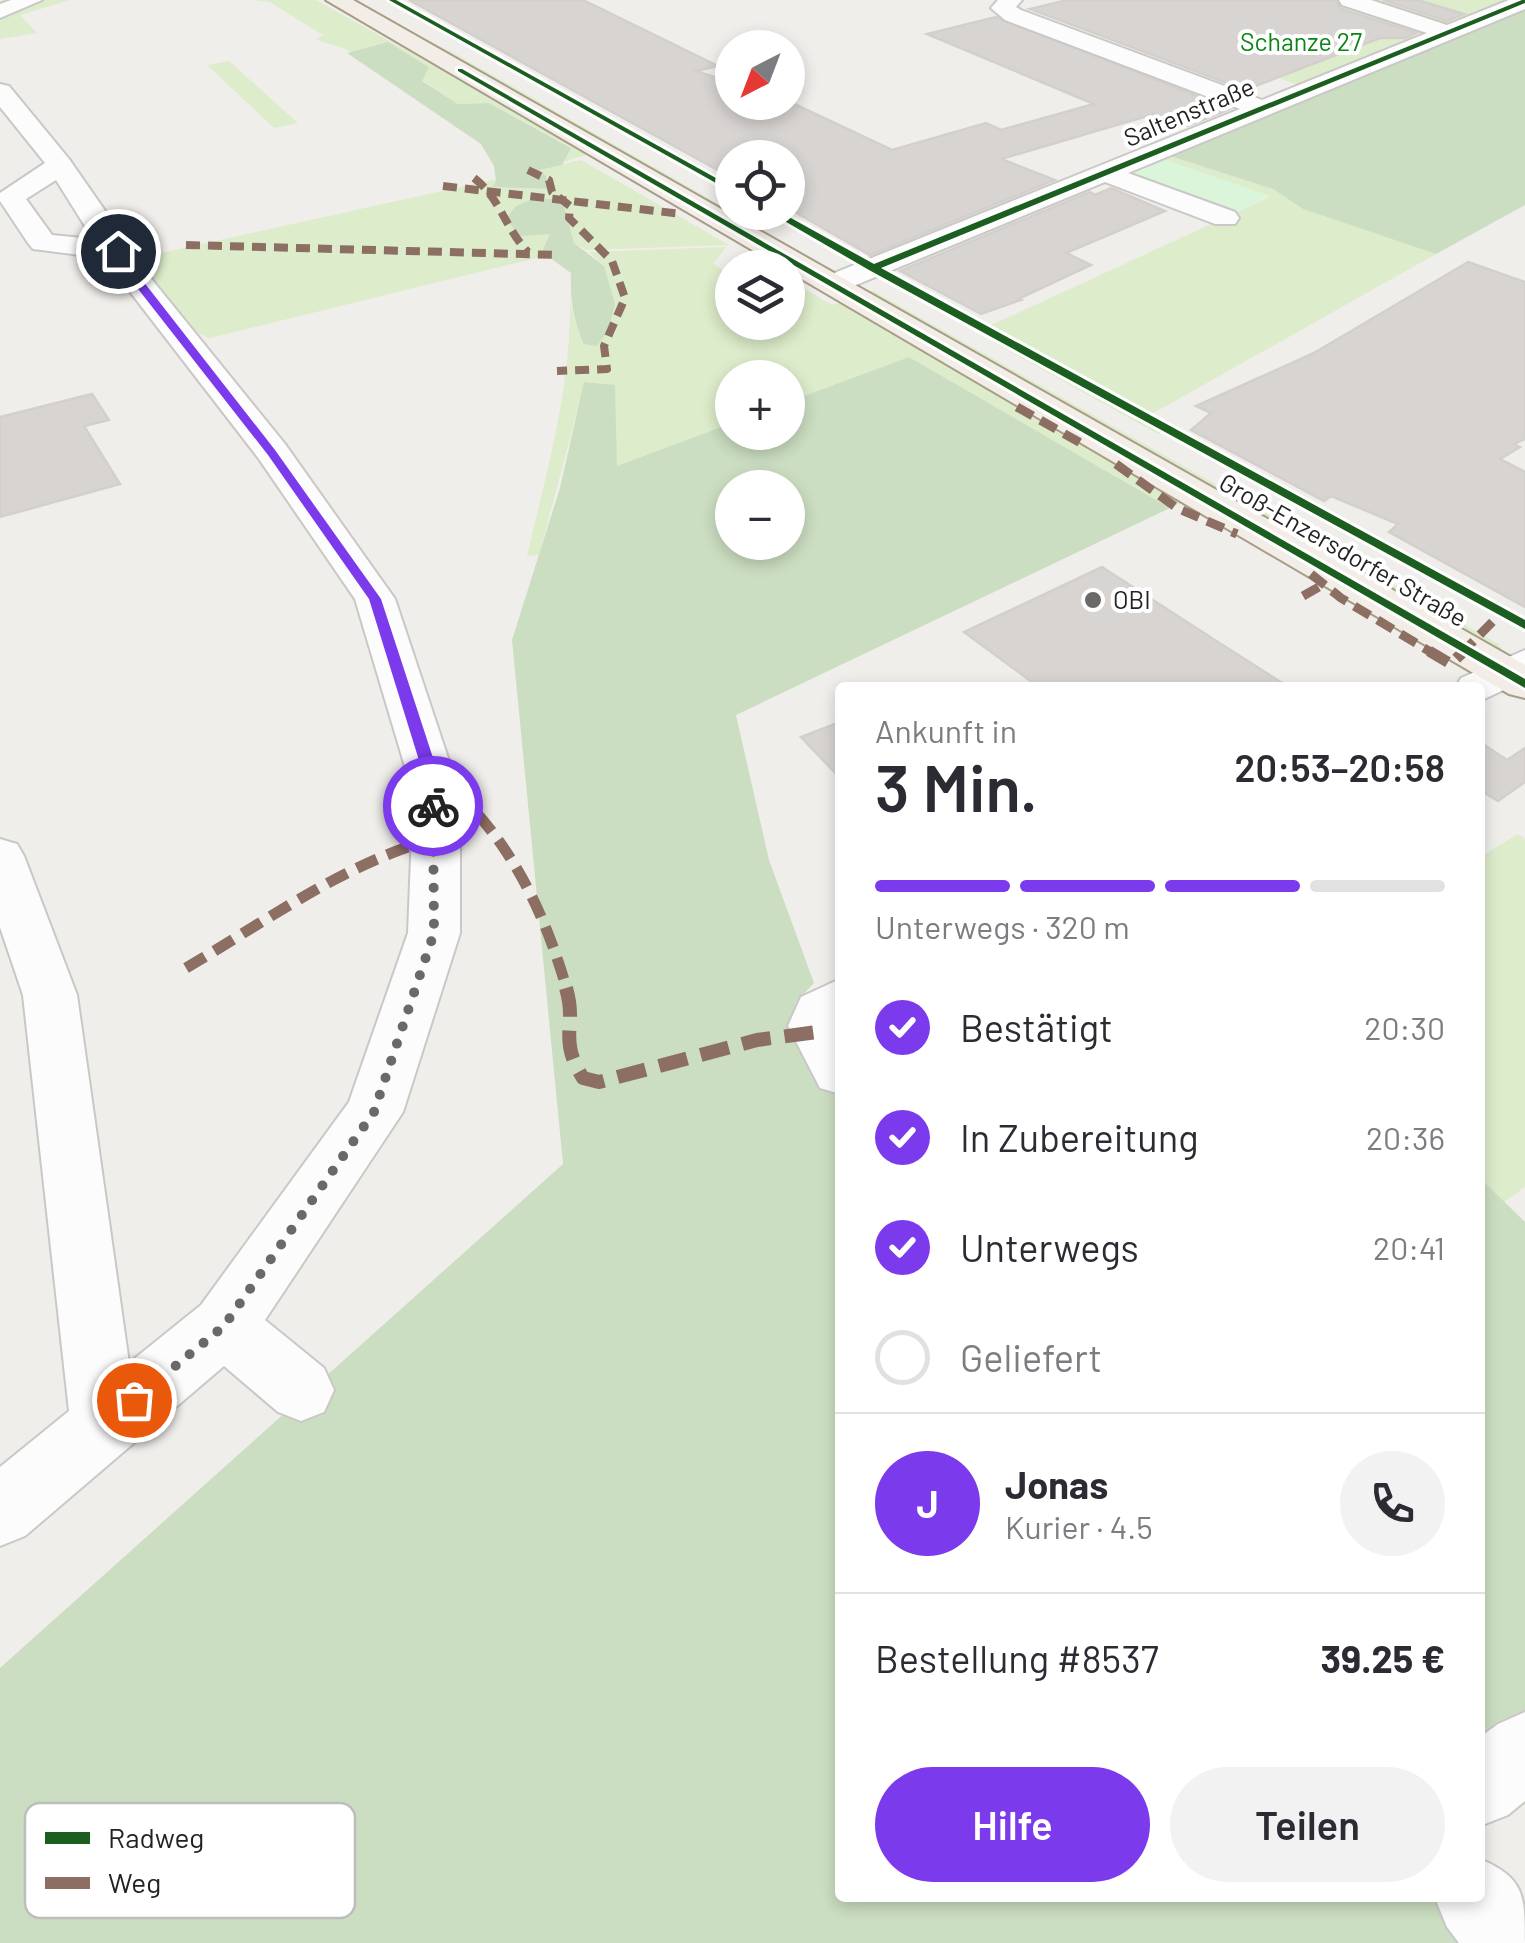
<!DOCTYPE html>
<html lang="de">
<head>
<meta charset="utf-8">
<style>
	body { margin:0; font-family:Barlow,sans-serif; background:#f2f2f3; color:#2b2b33; height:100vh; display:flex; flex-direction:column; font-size:38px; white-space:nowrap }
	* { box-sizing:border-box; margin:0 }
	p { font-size:32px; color:#7c7c81 }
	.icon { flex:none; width:55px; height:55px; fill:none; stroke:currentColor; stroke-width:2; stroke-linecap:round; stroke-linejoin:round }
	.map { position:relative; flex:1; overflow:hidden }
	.side { position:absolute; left:835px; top:682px; width:650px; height:1220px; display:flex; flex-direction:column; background:#fff; border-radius:10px; box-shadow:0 5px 15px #0003 }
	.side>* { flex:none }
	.needle { width:65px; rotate:222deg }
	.tools { position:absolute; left:715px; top:30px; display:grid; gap:20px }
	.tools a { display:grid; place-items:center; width:90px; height:90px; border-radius:50%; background:#fff; box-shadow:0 5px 15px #0003; font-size:50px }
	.pin { position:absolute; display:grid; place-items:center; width:85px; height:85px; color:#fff; margin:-42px; border:5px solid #fff; border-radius:50%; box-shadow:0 2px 10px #0007 }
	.courier { position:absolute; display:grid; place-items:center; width:100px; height:100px; margin:-50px; border:8px solid #7c3aed; border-radius:50%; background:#fff; color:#222; box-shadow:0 2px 12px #0007 }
	.summary em { font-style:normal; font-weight:600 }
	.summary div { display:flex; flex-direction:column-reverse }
	.summary { display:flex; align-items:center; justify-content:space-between; height:170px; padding:0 40px }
	h1 { font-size:65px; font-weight:600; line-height:75px }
	.bar { display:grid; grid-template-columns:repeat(4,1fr); gap:15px 10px; align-content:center; height:120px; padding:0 40px }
	.bar i { height:12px; border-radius:8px; background:#e1e1e2 }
	.bar .active { background:#7c3aed }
	.bar p { grid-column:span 4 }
	.line { display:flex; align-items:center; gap:25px; padding:0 40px; border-top:2px solid #e1e1e2 }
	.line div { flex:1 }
	.round { display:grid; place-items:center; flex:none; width:105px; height:105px; border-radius:52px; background:#f2f2f3 }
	ol { padding:0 40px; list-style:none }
	li { display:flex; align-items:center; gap:30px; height:110px }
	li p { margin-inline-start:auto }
	li .icon { padding:10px; border-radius:50%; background:#7c3aed; color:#fff; stroke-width:4 }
	li:last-child { color:#7c7c81 }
	li i { width:55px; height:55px; border:5px solid #e1e1e2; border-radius:50% }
	.primary-button { display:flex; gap:20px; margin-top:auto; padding:20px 40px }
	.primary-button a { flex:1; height:115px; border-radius:60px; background:#7c3aed; color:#fff; font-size:40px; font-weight:600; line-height:115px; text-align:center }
	.primary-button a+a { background:#f2f2f3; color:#2b2b33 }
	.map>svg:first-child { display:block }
</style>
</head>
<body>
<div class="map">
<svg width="1525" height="1943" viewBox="0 0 1525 1943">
	<rect width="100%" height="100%" fill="#f0eeeb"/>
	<g fill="#ddeccb">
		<path d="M43,0h27l-50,15 17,18 -37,6v-23z"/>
		<path d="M254,0h62l275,153 -27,9 6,-15 -81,-44 -31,1 -36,-24 7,-13 -41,-25 -37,10c-13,-8 -23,-6 -35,-13l7,-4 -53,-33z"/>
		<path d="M1090,0h425l-214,86 -107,-38z"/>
		<path d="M416,35l34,16 316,180 -354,-195z"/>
		<path d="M229,61l69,62 -24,5 -67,-63z"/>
		<path d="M1167,155l106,34 30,20 133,45 -286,161 -163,-88 283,-130 -110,-39z"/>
		<path d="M581,160l148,85 -143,5 -12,-7 -10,-37 -22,46 3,4 -335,82c-30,-10 -56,-42 -69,-74l7,-8 348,-77 -2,8 53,2 -9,-19z"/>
		<path d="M726,247l-12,16 18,16v43h56v-26l5,-2 -5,-4v-11l44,26 15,-4 342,198 -19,9 -261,-151 -121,45v-24h-56v45l-116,44 -1,-81 -30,-4 -46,173 -12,1c20,-85 44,-168 43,-255l6,25 28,-60 -15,-14z"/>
		<path d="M873,291l626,353 4,7 -3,3 -637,-360z"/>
		<path d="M985,332l179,99 -6,3 -165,-92z"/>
		<path d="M1518,834l7,5v348l-21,15 -24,-24v-321z"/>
	</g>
	<g fill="#cbdec1" fill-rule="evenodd">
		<path d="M1525,6v199l-89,49 -133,-45 -30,-20 -106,-34z"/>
		<path d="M388,42l41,25 -7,14 36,23 31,-1 82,45 -9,17 -23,5 7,6 2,13 -55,-2 3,-6 -2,-15 -13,-22 -134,-91z"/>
		<path d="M533,199h19l12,7 10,37 30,23 11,38 -7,27 -11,15 -13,-2c-11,-25 -14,-44 -13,-71l-29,-21 8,-18 -30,2 -14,-17 10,-13z"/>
		<path d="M909,357l261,151 -434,207 33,145 45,123 -18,19 -5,31 49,69v796h594l33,45h-1467v-275l563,-504 -51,-524 48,-152 24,-106 31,3 2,81 115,-43v9h56v-30zM732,488h56v54h-56z"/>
		<path d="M1480,1178l45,44v490l-45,38z"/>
	</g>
	<path fill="#daf5da" d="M1160,158l111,38 -39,18 -104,-39 -1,-3z"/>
	<g fill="#d7d4d2" stroke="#d3d0cc" stroke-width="2.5">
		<path d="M409,0h174l135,66 -22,5 36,12v19l56,-1 104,49 94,-27 15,7 93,-26 -167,-70 69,-17 234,92 -42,17 -34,-12 -153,45 54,21 -185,75 -82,-47v-50h-56v20z"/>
		<path d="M1067,0h268l6,9 75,24 -11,5h-25l-135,52 -215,-81z"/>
		<path d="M1383,0h34l47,14 -17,7z"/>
		<path d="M1111,188l54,23 -99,42 25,12 -73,34 3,1 -40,14 -81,-43 190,-79 5,3z"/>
		<path d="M1468,262l57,20v157l-11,5 6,3 -20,12 25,13v135l-136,-75 9,-8 -67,-28 -7,5 -133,-71 20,-17 -15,-7 118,-53z"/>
		<path d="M92,394l17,26 -25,6 36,58 -120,33v-100z"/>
		<path d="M1102,567l119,77 69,44h-250l-76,-56z"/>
		<path d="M840,722v56l-39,-41z"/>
		<path d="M1480,742l27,18 18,-12v34l-27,19 -18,-11z"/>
	</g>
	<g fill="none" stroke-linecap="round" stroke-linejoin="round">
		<g stroke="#c9c8c7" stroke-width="4">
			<g id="minor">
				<path d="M11,0h31l-42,18v-14z"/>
				<path d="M998,0h24l-6,7 5,3 241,90 165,-67 -85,-28 -3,-5h32l76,25 62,-25h16v9l-397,164 107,39 4,6 -4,6h-20l-110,-42 -261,108h-22l-4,-6 4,-6 418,-169 -235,-89 -14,-12z"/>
				<path d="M0,84l9,2 60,73 64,92 -1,4 153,189 110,155 57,171 8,62v101l-57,179 -138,208 59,48 10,22 -10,22 -23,9 -23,-9 -54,-46 -199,170 -25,10v-79l69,-56 -46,-416 -23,-68v-88l17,5 7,12 53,139 52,368 72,-58 148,-203 59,-169 4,-101 -6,-62 -51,-171 -96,-140 -155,-201 -71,-9 -5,-6 -28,-42v-8l45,-30 -45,-56zM56,180l37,59 -41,-4 -26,-36z"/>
				<path d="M1525,650v30l-45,21v-13h-25l6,-10z"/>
				<path d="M840,979v115l-20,-6 -32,-62 13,-29z"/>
				<path d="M1525,1712v89l-17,14 -28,11v-89l18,-13z"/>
				<path d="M1480,1859c45,19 45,37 45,84h-66l-12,-16 -12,-29h45z"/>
			</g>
		</g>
		<g stroke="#a79c86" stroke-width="4">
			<path id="major" d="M326,0h27l1172,665v33l-16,-4z"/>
		</g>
		<use href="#minor" fill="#fdfcfc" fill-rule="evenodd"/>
		<use href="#major" fill="#f3ede7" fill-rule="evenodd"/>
		<g stroke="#8d6e63" stroke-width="8" stroke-dasharray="14 8" stroke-linecap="butt">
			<path d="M528,170l21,10 3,12 18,14 -1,12 43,43 13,37 -21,48 3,23 -50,2"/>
			<path d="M474,178c27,21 30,49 54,74"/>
			<path d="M443,186l239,28"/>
			<path d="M186,245l373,10"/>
		</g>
		<g stroke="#8d6e63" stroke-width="9" stroke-dasharray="18 9" stroke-linecap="butt">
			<path d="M1017,407l69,39"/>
			<path d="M1116,464l61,44 60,26"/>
			<path d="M1311,574l30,24 93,56"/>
			<path d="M1303,596l21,-12"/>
			<path d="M1461,654l41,-42"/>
		</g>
		<g stroke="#8d6e63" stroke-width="11" stroke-dasharray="22 11" stroke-linecap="butt">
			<path d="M1429,651l22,13 13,-13"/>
			<path d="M429,770c73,52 114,136 138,220"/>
			<path d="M186,968c82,-48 157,-104 250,-130"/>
		</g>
		<path stroke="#8d6e63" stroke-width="14" stroke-dasharray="29 14" stroke-linecap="butt" d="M566,988c12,41 -9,49 17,90l16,4 158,-42 60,-8"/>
		<g stroke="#fff" stroke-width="6">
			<g id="cycleway">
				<path d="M389,0h7l336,187v5z"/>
				<path d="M1522,0h3v3l-644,265 644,352v9l-656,-359 -100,-58h11l94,52z"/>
				<path d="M458,69h4l1063,610v9l-1067,-617z"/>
			</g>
		</g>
		<use href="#cycleway" fill="#1b5e20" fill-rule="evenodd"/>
	</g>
	<path fill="#7c3aed" d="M118,249l157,201 106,149 56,171 1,40 -12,-4 -4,-36 -53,-171 -101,-144 -151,-193 -4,-11z"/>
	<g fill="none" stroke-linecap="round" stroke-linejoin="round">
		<path stroke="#6a6968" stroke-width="10" stroke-dasharray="0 18" d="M134,1400l90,-74 150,-214 60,-179 -1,-127"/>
	</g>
	<circle fill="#6a6968" stroke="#fff" stroke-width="4" cx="1093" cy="600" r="10"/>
	<g text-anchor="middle" stroke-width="8" stroke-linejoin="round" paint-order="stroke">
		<g font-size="25" fill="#0c8416" stroke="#fff">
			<text x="1301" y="51">Schanze 27</text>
		</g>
		<g font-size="25" fill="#222" stroke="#fff">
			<text transform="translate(1189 112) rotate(-23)" y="9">Saltenstraße</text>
			<text transform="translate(1343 550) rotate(30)" y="9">Groß-Enzersdorfer Straße</text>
		</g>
		<g font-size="25" fill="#222" stroke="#fff" text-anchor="start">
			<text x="1113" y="609">OBI</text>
		</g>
	</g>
	<rect x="25" y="1803" width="330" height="115" rx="15" fill="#fff" stroke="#bdbdbd" stroke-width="2.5"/>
	<rect x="45" y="1832" width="45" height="12" fill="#1b5e20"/>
	<rect x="45" y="1877" width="45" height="12" fill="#8d6e63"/>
	<g font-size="28" fill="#222">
		<text x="108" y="1848">Radweg</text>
		<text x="108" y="1893">Weg</text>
	</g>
</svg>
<div class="tools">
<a><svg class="needle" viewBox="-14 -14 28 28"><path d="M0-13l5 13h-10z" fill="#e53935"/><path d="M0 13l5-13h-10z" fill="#7c7c81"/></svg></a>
<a><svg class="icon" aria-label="locate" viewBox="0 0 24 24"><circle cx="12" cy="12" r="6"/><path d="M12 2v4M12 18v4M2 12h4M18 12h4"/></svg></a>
<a><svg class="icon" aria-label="layers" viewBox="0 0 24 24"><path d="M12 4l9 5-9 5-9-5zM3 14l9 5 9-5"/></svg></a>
<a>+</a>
<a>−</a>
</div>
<div class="pin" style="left:134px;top:1400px;background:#ea580c"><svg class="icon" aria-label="bag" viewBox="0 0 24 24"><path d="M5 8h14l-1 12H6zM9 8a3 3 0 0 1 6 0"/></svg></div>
<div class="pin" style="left:118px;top:251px;background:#1f2937"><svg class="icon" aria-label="home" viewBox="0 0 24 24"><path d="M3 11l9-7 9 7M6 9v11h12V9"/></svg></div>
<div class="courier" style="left:433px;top:806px"><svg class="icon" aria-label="bike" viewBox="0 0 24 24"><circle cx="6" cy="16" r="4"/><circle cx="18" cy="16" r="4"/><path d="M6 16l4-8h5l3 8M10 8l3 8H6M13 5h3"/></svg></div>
<section class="side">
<div class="summary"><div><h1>3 Min.</h1><p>Ankunft in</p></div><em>20:53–20:58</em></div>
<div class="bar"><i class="active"></i><i class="active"></i><i class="active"></i><i></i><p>Unterwegs · 320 m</p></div>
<ol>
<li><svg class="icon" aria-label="check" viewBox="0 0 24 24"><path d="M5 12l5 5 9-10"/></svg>Bestätigt<p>20:30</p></li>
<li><svg class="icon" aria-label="check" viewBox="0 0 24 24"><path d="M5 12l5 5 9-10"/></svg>In Zubereitung<p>20:36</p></li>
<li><svg class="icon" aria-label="check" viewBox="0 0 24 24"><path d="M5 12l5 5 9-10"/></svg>Unterwegs<p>20:41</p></li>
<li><i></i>Geliefert</li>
</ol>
<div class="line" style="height:180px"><b class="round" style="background:#7c3aed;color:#fff">J</b><div><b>Jonas</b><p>Kurier · 4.5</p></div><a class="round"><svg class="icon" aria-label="phone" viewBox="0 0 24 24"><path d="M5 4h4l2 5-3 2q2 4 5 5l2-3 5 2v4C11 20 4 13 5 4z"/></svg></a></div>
<div class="line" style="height:130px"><div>Bestellung #8537</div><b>39.25 €</b></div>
<div class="primary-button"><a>Hilfe</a><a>Teilen</a></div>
</section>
</div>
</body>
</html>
